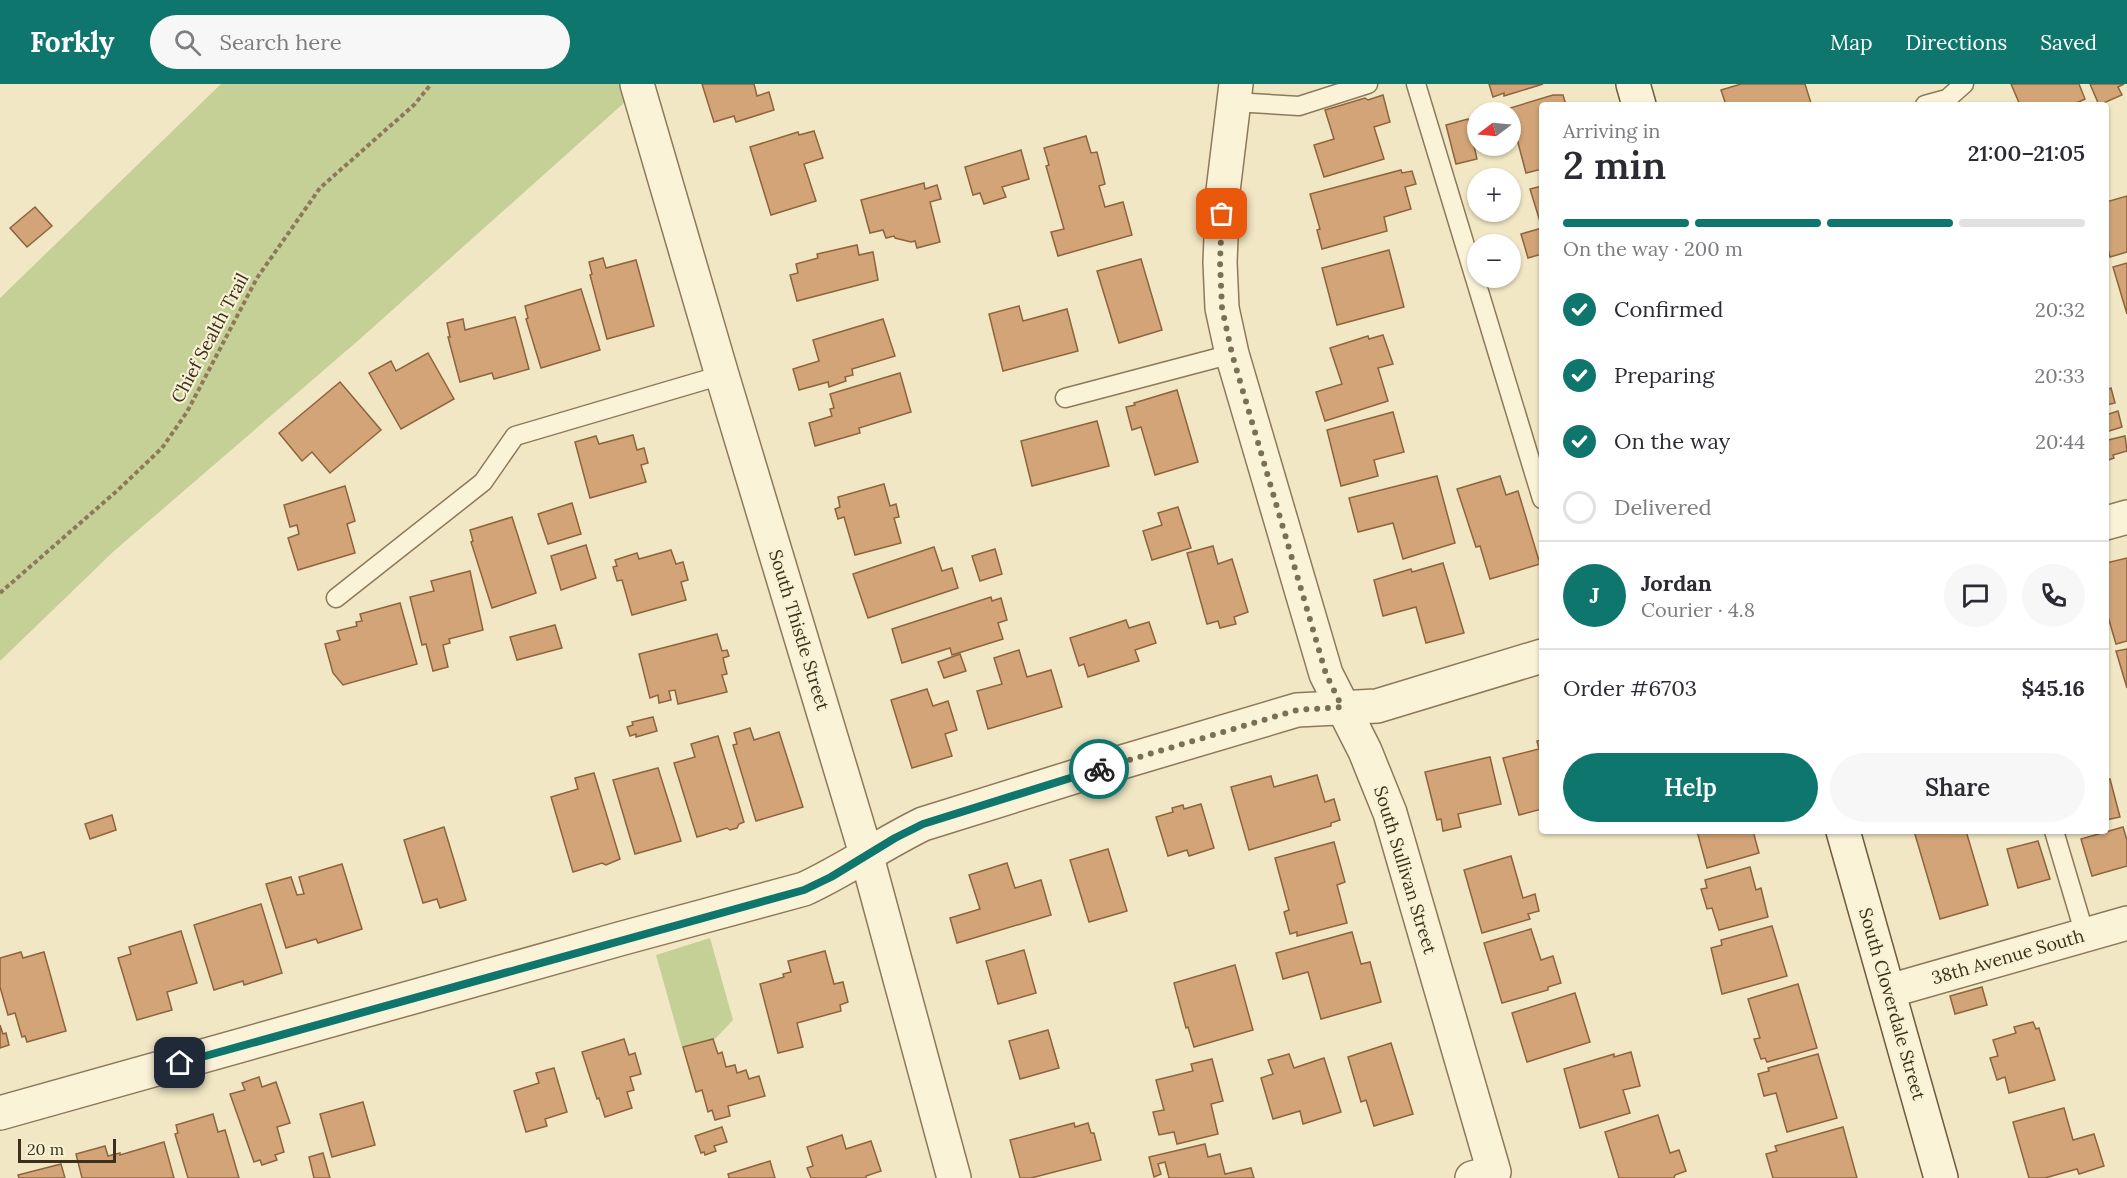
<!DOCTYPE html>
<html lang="en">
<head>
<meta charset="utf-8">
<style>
	body { margin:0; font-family:Lora,serif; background:#f7f7f7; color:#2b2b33; height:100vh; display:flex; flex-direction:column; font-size:22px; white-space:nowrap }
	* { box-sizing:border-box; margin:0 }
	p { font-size:20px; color:#7c7c81 }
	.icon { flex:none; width:33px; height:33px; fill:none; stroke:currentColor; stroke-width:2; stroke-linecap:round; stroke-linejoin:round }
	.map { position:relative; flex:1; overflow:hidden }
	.side { position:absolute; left:1539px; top:18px; width:570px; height:732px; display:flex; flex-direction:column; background:#fff; border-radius:6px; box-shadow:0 2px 4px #0004 }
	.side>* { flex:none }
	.needle { width:39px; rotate:254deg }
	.tools { position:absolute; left:1467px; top:18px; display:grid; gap:12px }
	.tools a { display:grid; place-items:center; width:54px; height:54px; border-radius:50%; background:#fff; box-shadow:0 2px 4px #0004; font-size:30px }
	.scale { position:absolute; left:18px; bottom:15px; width:98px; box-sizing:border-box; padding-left:6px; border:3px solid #3c2f1e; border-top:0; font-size:16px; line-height:21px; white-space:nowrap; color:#3c2f1e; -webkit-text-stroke:4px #f8f1d4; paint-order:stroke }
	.pin { position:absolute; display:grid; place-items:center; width:51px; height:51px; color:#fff; margin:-26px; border-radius:12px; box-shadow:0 3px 9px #0006 }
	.courier { position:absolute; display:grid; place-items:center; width:60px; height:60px; margin:-30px; border:4px solid #0f766e; border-radius:50%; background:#fff; color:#222; box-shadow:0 2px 8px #0007 }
	.summary em { font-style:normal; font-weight:600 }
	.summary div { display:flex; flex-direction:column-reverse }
	.summary { display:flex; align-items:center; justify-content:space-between; height:102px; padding:0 24px }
	h1 { font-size:39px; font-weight:600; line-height:45px }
	.bar { display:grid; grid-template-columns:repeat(4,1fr); gap:9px 6px; align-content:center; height:72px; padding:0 24px }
	.bar i { height:8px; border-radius:4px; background:#e1e1e2 }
	.bar .on { background:#0f766e }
	.bar p { grid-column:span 4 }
	.line { display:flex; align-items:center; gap:15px; padding:0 24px; border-top:2px solid #e1e1e2 }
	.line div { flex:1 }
	.round { display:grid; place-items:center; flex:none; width:63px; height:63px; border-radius:32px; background:#f7f7f7 }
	ol { padding:0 24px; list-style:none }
	li { display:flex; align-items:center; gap:18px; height:66px }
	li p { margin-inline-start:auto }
	li .icon { padding:6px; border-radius:50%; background:#0f766e; color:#fff; stroke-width:4 }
	li:last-child { color:#7c7c81 }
	li i { width:33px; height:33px; border:3px solid #e1e1e2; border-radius:50% }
	.cta { display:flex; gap:12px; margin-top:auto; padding:12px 24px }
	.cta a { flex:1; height:69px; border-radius:36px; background:#0f766e; color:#fff; font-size:24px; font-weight:600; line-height:69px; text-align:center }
	.cta a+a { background:#f7f7f7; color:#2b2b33 }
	header { display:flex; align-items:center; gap:36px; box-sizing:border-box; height:84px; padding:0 30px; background:#0f766e; color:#fff }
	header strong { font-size:28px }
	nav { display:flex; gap:33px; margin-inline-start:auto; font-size:21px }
	.search { width:420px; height:54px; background:#f7f7f7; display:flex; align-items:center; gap:15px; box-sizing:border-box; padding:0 21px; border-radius:33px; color:#7c7c81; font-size:22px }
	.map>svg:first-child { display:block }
</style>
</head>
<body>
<header>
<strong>Forkly</strong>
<div class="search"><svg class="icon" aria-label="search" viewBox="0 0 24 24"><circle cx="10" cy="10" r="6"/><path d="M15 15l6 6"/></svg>Search here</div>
<nav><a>Map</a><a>Directions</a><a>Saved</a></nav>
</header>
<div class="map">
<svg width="2127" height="1094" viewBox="0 0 2127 1094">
	<rect width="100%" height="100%" fill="#f1e7c4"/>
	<g fill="#c5d096">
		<path d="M221,0h399l5,18 -265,237 -246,212 -114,110v-363z"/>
		<path d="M710,854l23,82 -19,20 -32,8 -26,-93z"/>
	</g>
	<g fill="#d2a477" stroke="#8e643d" stroke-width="1.5">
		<path d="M702,0h52l3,12 12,-4 5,18 -38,12 -2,-6 -20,6z"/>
		<path d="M1489,0h54l-39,12v-3l-11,4z"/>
		<path d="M1741,0h64l6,19 -8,2h-77l-5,-15z"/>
		<path d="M2011,0h68l6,15 -13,6h-52z"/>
		<path d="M2090,0h34l-6,3 4,8 -23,10z"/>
		<path d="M1383,11l7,27 -16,5 10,32 -60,18 -10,-32 20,-6 -9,-29 40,-12 3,2z"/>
		<path d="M1553,11h10l3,10h-24v64l-16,4 -9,-34 -7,2v-29l-3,-3z"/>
		<path d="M1468,35l9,40 -21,5 -10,-39z"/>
		<path d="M814,47l9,27 -19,6 12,37 -45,14 -21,-68 48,-15 1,3z"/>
		<path d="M1086,52l5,17 6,-1 8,32 -6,2 6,21 18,-5 9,33 -74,21 -7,-24 13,-3 -18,-63 3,-1 -5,-17z"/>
		<path d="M1021,66l8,29 -27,8 4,10 -22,7 -4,-11 -7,2 -8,-28z"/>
		<path d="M1401,86l1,3 10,-2 4,13 -11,3 6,22 -27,8 3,14 -65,18 -5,-19 3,-1 -10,-35z"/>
		<path d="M924,99l1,6 12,-4 4,14 -11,3 10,40 -23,6 -2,-7 -4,1 -16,-4 -1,-2 -8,2 -3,-8 -13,3 -9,-33z"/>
		<path d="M1542,102v68l-14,4 -7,-24 21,-6 -12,-39z"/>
		<path d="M2127,112v56l-17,5 -4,-16v-39z"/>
		<path d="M35,123l17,19 -25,21 -17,-19z"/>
		<path d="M857,161l2,10 14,-3 5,28 -81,21 -7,-26 8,-2 -2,-9 22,-6 -1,-4z"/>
		<path d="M1389,166l15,57 -67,18 -15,-57z"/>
		<path d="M603,174l3,10 30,-8 18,66 -47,13 -17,-64 2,-1 -3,-12z"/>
		<path d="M1141,175l21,71 -43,13 -22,-72z"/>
		<path d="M2127,179v51l-14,-47z"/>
		<path d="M581,205l19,61 -59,18 -15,-49 2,-1 -3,-12z"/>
		<path d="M1019,222l4,15 44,-12 11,42 -75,20 -14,-57z"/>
		<path d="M515,233l14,52 -35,10 -2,-6 -32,9 -12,-45h2l-3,-14 16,-4 2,11z"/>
		<path d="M883,235l12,37 -43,13 1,6 -8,2 1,4 -17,6 -1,-5 -29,8 -6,-21 26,-8 -6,-21z"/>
		<path d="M1383,251l10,29 -15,4 10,33 -63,20 -9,-29 26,-8 -12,-36 38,-12 1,3z"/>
		<path d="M428,269l26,46 -53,30 -32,-56 22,-12 5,10z"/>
		<path d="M900,289l11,39 -52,16 1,5 -45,13 -6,-23 23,-7 -2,-7 4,-1 -4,-14z"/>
		<path d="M340,298l41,48 -51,43 -18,-21 -10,9 -23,-28z"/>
		<path d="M2111,304l4,15 -9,2v-15z"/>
		<path d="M1177,306l21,72 -43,13 -14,-48 -9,3 -6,-23 9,-2 -1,-2z"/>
		<path d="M2118,327l4,16 -16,5v-17z"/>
		<path d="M1393,328l11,40 -30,8 4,16 -37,10 -14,-56z"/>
		<path d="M1097,337l12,45 -77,20 -11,-45z"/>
		<path d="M2106,348l2,8 17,-4 2,15 -14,4 1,3 -8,3z"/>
		<path d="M633,351l4,15 7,-2 4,15 -7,2 5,17 -56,16 -15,-56 21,-6 3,8z"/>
		<path d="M1437,392l18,67 -52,16 -10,-36 -35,9 -9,-34z"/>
		<path d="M1500,392l6,19 12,-4 22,73 -50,15 -10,-33 -4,1 -19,-58z"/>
		<path d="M884,400l6,22 6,-2 3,13 -5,1 7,25 -46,12 -11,-38 -6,2 -3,-10 5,-2 -2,-10z"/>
		<path d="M345,402l10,35 -8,3 8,29 -57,17 -10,-32 11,-4 -2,-9 -7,2 -6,-22z"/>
		<path d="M572,419l9,31 -33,10 -10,-30z"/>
		<path d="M1178,423l13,41 -39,12 -9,-29 19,-6 -4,-12z"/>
		<path d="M512,433l24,76 -44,15 -21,-66 2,-1 -3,-11z"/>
		<path d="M586,461l10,33 -35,12 -10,-34z"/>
		<path d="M1213,462l5,18 14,-5 16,53 -14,5 2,7 -16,4 -2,-7 -11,3 -20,-71z"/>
		<path d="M934,463l8,24 10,-3 6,20 -90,30 -15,-44z"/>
		<path d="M995,465l7,25 -22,7 -8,-25z"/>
		<path d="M671,466l5,14 7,-2 5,18 -7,2 5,18 -54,15 -10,-35 -5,1 -4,-14 4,-1 -2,-6 22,-7 2,6z"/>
		<path d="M2127,474v83l-11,3 -10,-34v-47z"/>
		<path d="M1443,479l21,70 -38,10 -10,-36 -33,9 -9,-36 37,-11 1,3z"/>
		<path d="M470,487l13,59 -34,9 1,4 -7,2 5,22 -15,4 -7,-27 -4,1 -12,-48 24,-6 -3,-10z"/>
		<path d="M991,513l1,4 9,-3 6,22 -9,3 5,16 -51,16 -2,-7 -48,15 -10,-34z"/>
		<path d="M400,519l17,61 -74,21 -10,-12 -8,-29 15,-4 -3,-9 20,-5 -1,-4 6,-1 -2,-7z"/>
		<path d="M1126,536l3,8 20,-6 7,21 -21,7 4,11 -51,16 -4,-13 -5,2 -9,-28z"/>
		<path d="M555,541l7,23 -45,12 -7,-23z"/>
		<path d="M717,550l5,17 5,-1 2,6 -6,2 4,16 -5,1 5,17 -49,12 -3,-14 -6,1 2,9 -12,3 -1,-8 -8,3 -11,-44z"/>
		<path d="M2127,565v39l-11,-37z"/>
		<path d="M1019,566l8,27 24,-7 11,37 -74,22 -11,-38 25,-7 -8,-26z"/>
		<path d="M960,570l6,17 -22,7 -6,-16z"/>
		<path d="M927,605l6,17 15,-5 9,29 -12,4 7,22 -40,12 -21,-68z"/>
		<path d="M653,633l4,14 -21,6v-3l-6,2 -3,-9 6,-2 -1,-3z"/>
		<path d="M750,644l4,12 25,-8 24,75 -47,14 -23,-76 4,-1 -3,-11z"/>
		<path d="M718,652l26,86 -5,2 -2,4 -7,2 -3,-2 -30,9 -23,-74 21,-6 -4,-13z"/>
		<path d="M1542,656v69l-23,6 -16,-57 36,-9 -2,-8z"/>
		<path d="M1490,673l11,47 -43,10 3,13 -18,4 -2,-12 -4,1 -12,-48z"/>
		<path d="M658,684l23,73 -46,13 -22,-74z"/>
		<path d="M594,689l26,86 -14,6 -4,-2 -29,9 -22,-75 27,-8 -3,-11z"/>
		<path d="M1317,691l8,27 9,-3 6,21 -9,3v3l-82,24 -18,-63 40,-11 3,11z"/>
		<path d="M2110,695l10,38 -14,3v-40z"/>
		<path d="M1201,720l13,44 -25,8 -2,-6 -19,6 -12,-39 17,-5 -1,-4 11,-3 1,4z"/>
		<path d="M112,731l4,15 -26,9 -5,-15z"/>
		<path d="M444,743l22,73 -26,8 -3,-9 -14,4 -19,-63z"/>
		<path d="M2123,743l4,13v26l-35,10 -11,-37z"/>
		<path d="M1697,747h56l6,22 -52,15z"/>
		<path d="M1914,747h52l22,74 -48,14z"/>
		<path d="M2038,757l12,38 -32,9 -11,-39z"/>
		<path d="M1334,758l11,40 -8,3 10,38 -50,13v-4l-7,2 -6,-22 5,-2 -14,-52z"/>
		<path d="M1108,765l19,62 -38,11 -19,-62z"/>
		<path d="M1511,772l12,42 12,-4 4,17 -11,3 2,5 -48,14 -18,-63z"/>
		<path d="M1007,779l8,25 26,-8 10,35 -94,28 -7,-25 30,-9 -11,-34z"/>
		<path d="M342,780l20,65 -44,14 -2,-4 -30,9 -20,-64 25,-7 6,18 7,-1 -5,-17z"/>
		<path d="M1750,783l6,23 5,-2 7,29 -49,13 -7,-22 -5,1 -6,-20 6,-1 -2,-8z"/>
		<path d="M261,820l21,69 -38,12 -1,-4 -29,9 -20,-65z"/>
		<path d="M1772,842l15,50 -65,18 -11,-46 11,-3 -1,-5z"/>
		<path d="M1531,845l10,31 12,-4 8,27 -13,4v3l-46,13 -18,-60z"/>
		<path d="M181,847l16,52 -30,9 5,18 -35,10 -19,-62 13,-4 -2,-7z"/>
		<path d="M1352,848l9,32 9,-2 11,40 -60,17 -13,-47 -25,7 -7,-26z"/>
		<path d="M1024,866l12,43 -38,11 -12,-43z"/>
		<path d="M825,867l9,33 9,-2 5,20 -8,3 1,6 -44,12 6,24 -25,6 -18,-69 24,-7 -1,-3 8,-2 -3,-11z"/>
		<path d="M21,868l2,6 21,-6 22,79 -39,11 -2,-6 -3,1 -7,-24 -7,2 -8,-28v-29z"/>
		<path d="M1235,881l18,65 -59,17 -6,-20 -2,1 -12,-45z"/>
		<path d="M1798,900l19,64 -50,14 -2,-4 -4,1 -7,-20 6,-1 -12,-39z"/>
		<path d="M1982,903l5,18 -32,9 -5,-18z"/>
		<path d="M1575,909l15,49 -63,20 -15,-49z"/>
		<path d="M2033,938l3,7 3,-1 16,52 -46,13 -4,-16 -8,3 -7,-22 8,-2 -5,-16 23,-7 -2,-6z"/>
		<path d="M0,941l3,9 3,-1 3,12 -9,3z"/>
		<path d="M1048,946l11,38 -39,11 -11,-38z"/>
		<path d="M624,955l5,16 6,-2 6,21 -11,3 4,13 -7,2 5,16 -27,9 -6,-19 -2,1 -15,-47z"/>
		<path d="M713,955l5,15 4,-2 4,15 9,-2 2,8 9,-3 3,9 10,-3 6,20 -37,10 2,10 -15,4 -3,-10 -4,2 -6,-22 -6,2 -13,-45z"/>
		<path d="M1391,959l22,71 -39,12 -8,-26 -5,2 -13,-45z"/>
		<path d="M1631,968l9,34 -17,4 7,23 -50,15 -16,-59 50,-15v3z"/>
		<path d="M1289,970l5,14 30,-10 17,54 -38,12 -3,-13 -27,8 -12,-41 12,-4 -5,-14z"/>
		<path d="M1818,970l19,64 -50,14 -11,-39 -12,3 -6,-22 11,-3 -1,-3z"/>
		<path d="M1212,975l11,42 -12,3 7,30 -41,10 -3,-12 -15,3 -6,-23 11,-2 -8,-30 37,-9 -2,-7z"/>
		<path d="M554,984l13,44 -22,7 2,7 -21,6 -12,-41 25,-8 -3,-10z"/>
		<path d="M259,993l3,10 14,-5 14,41 -13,4 7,25 -9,3 2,5 -15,5 -2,-5 -6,2 -24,-68 15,-4 -3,-7z"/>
		<path d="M363,1018l12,43 -43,12 -12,-43z"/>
		<path d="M2064,1024l9,32 21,-6 10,32 -25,8 -2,-5 -32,9h-16l-16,-56z"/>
		<path d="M213,1030l5,18 7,-2 14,48h-51l-13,-44 3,-1 -2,-8z"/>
		<path d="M1658,1031l12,38 9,-3 7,21 -11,4 -1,3h-55l-14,-46z"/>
		<path d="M1074,1039l1,4 13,-4 3,10h3l7,27 -70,18h-11l-10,-38z"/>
		<path d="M722,1043l5,15 -13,4 2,5 -11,4 -1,-3 -3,1 -6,-17z"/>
		<path d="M1843,1043l14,51h-84l-7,-24 11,-3 -2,-5z"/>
		<path d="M842,1051l4,14 25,-8 10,30 -15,5v2h-55l-4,-10 6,-2 -6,-19z"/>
		<path d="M164,1058l10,36h-92l-6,-24 29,-8 3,10 12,-3v2z"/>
		<path d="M1205,1060l3,13 12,-3 5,20 26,-6 3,10h-85l-4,-16 -7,2 3,10 -7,3 -5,-20z"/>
		<path d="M323,1069l7,25h-16l-5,-21z"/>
		<path d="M770,1077l5,17h-46l-1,-4z"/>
		<path d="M61,1080l4,14h-46l-1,-3z"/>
	</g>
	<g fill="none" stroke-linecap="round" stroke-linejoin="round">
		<g stroke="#8d7959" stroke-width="21">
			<g id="lane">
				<path d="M1416,0l126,415"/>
				<path d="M1234,18l65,4 69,-22"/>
				<path d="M1925,21l22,-6 17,-15"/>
				<path d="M1065,314l167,-44"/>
				<path d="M336,514l147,-116 32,-46 207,-61"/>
				<path d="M2054,747l31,104"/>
			</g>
		</g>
		<g stroke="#8d7959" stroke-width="36">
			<g id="street">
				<path d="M637,0l85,291 145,482 87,321"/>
				<path d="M1236,0l-13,107 -3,71 2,46 10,46 94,320 39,77 25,62 104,359 -22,6"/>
				<path d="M2106,439l21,-6"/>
				<path d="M1889,907l238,-68"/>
				<path d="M0,1029l623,-175 181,-49c41,-19 78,-45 119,-65l189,-59 185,-55 80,-4 165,-50"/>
			</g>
		</g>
		<g stroke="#6f5a3c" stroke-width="36">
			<g id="secondary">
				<path d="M1633,0l6,21"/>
				<path d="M1843,747l98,347"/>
			</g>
		</g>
		<path stroke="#8d7959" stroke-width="4" stroke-dasharray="4.5 3" stroke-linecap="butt" d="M0,509l118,-103 44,-42 25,-36 70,-134 63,-90 95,-84 16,-20"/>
		<use href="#lane" stroke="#fbf3d8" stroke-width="18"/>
		<use href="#street" stroke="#fbf3d8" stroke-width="33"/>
		<use href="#secondary" stroke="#fbf3d8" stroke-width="33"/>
	</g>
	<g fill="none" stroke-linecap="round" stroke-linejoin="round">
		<path stroke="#7b6f58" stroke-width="6" stroke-dasharray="0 10.8" d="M1099,685l198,-59 45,-3 -16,-33 -94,-320 -10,-46 -2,-46 2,-48"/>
		<path stroke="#0f766e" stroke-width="8" d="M180,979l624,-173 27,-13 64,-39 28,-14 176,-55"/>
	</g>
	<g text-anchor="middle" stroke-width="4.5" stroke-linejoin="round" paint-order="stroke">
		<g font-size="18" fill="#3c2f1e" stroke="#f8f1d4">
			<text transform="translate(210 254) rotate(-62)" y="6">Chief Sealth Trail</text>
			<text transform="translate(799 546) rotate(73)" y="6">South Thistle Street</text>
			<text transform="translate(1405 786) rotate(73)" y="6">South Sullivan Street</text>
			<text transform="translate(2008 873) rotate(-16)" y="6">38th Avenue South</text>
			<text transform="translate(1892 920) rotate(74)" y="6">South Cloverdale Street</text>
		</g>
	</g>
</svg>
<div class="tools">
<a><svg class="needle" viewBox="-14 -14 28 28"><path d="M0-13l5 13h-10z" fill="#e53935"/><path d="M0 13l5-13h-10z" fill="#7c7c81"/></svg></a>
<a>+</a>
<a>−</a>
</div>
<div class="scale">20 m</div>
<div class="pin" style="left:1222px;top:130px;background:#ea580c"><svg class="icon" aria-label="bag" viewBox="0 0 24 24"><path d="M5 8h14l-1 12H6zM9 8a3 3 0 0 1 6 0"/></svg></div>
<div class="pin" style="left:180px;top:979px;background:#1f2937"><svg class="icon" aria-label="home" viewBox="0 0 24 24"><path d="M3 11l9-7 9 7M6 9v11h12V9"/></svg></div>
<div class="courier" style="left:1099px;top:685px"><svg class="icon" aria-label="bike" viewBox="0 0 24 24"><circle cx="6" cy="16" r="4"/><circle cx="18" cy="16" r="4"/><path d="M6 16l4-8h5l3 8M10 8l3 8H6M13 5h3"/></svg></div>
<section class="side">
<div class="summary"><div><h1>2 min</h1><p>Arriving in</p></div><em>21:00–21:05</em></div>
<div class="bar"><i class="on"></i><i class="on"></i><i class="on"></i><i></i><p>On the way · 200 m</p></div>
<ol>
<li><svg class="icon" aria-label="check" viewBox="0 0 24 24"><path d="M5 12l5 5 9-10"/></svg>Confirmed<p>20:32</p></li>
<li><svg class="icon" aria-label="check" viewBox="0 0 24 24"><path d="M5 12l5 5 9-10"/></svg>Preparing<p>20:33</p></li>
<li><svg class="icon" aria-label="check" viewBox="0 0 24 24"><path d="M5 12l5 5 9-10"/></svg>On the way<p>20:44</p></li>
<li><i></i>Delivered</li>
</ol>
<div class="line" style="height:108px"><b class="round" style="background:#0f766e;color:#fff">J</b><div><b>Jordan</b><p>Courier · 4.8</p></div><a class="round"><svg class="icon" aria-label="chat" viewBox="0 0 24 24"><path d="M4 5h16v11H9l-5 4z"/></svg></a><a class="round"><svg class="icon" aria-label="phone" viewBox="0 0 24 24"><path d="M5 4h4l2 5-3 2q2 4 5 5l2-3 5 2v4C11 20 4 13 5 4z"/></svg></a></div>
<div class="line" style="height:78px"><div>Order #6703</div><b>$45.16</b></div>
<div class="cta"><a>Help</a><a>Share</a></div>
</section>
</div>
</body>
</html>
